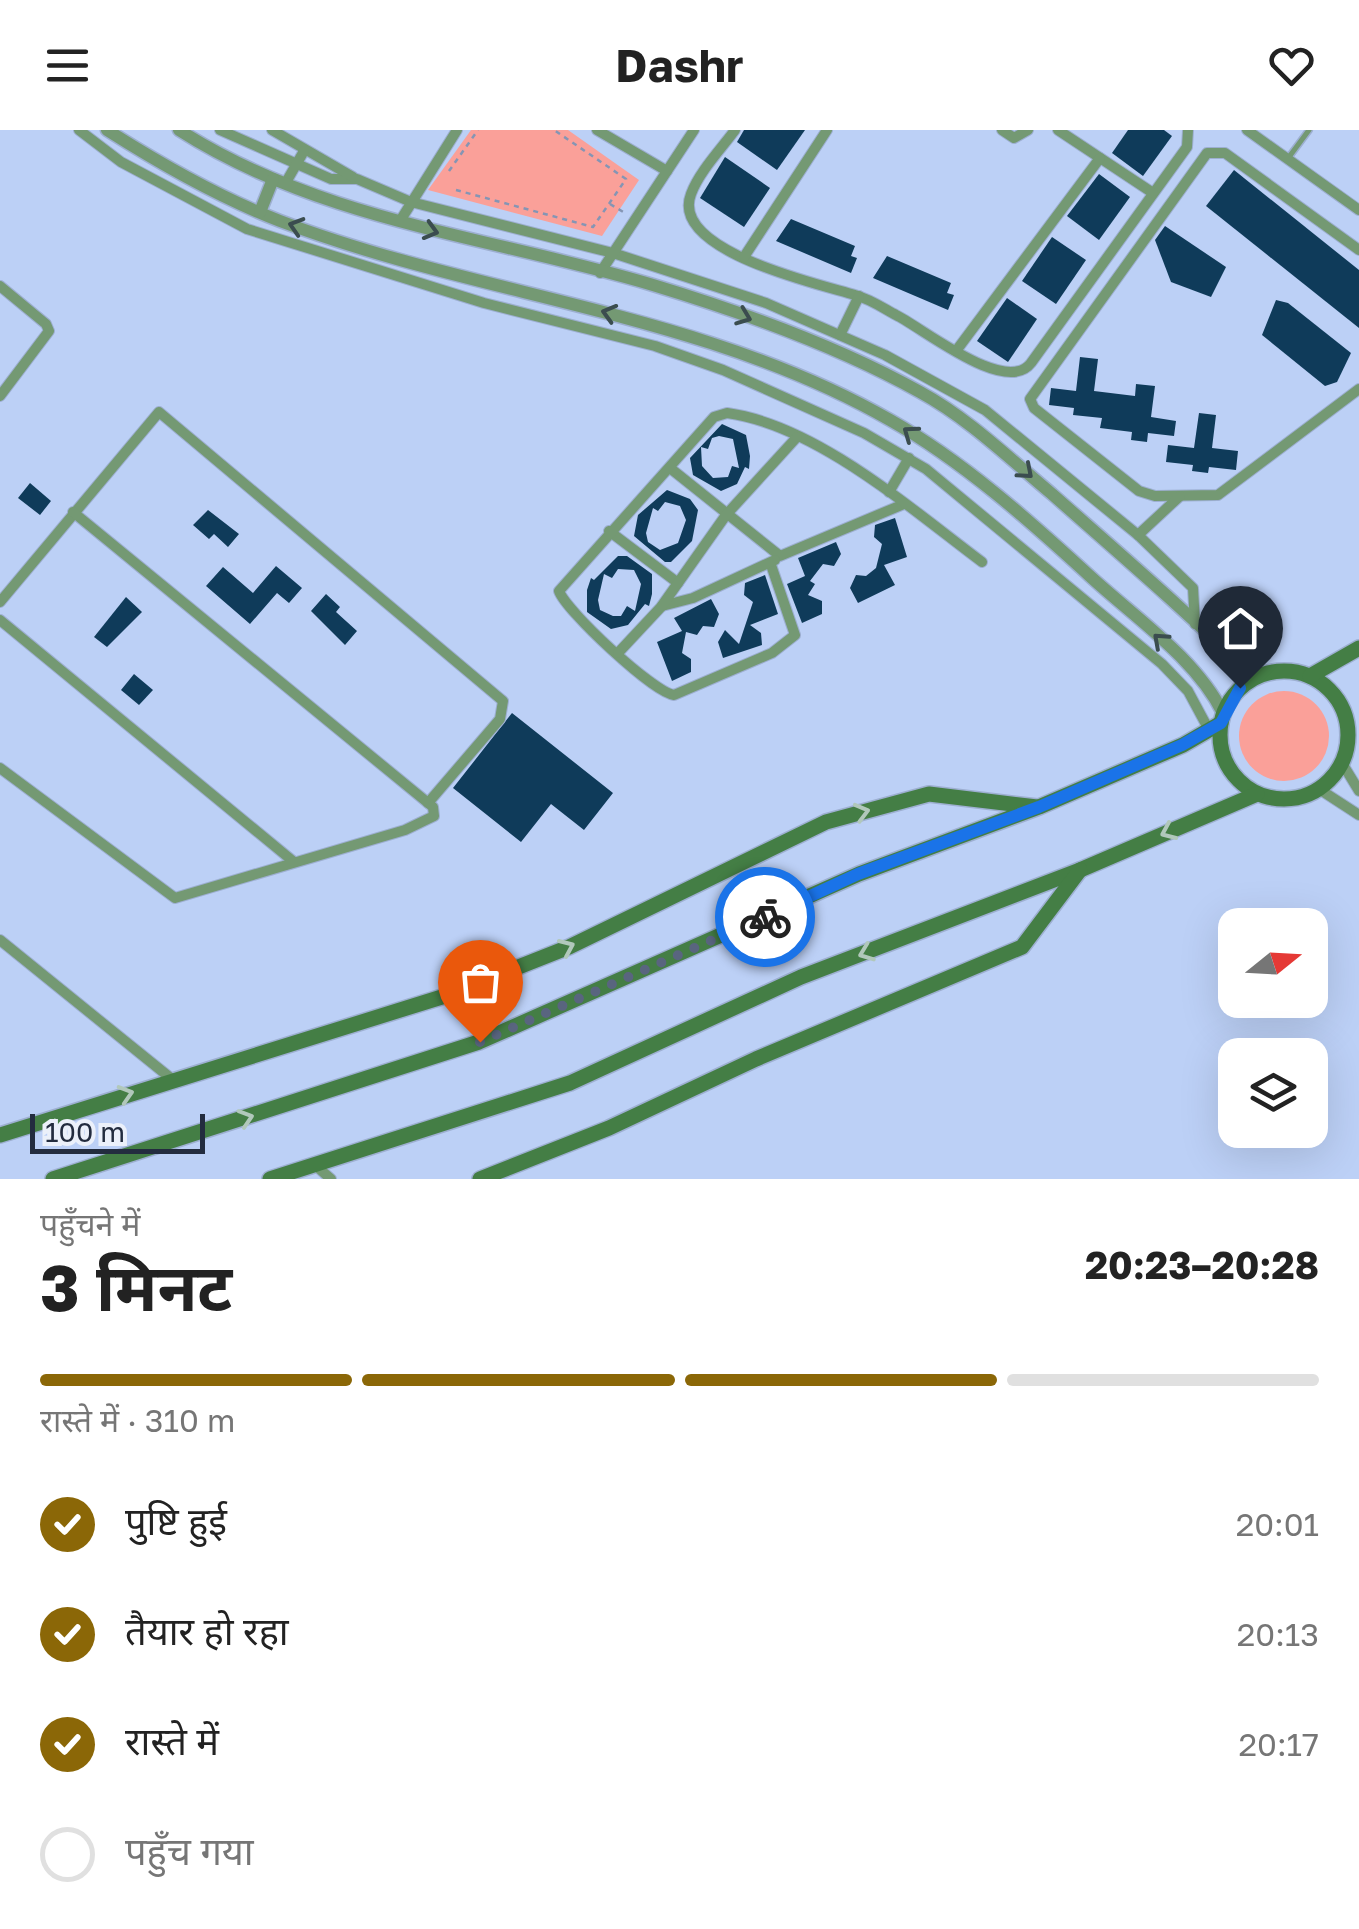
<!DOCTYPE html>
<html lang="hi">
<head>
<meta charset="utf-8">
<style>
	body { margin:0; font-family:"Golos Text","Noto Sans Devanagari",sans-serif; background:#f6f6f6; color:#222; height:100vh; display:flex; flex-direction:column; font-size:38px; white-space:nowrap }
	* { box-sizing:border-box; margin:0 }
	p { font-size:32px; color:#767676 }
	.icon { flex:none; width:55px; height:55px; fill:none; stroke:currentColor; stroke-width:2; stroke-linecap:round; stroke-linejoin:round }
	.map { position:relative; height:1049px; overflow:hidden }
	.drawer { display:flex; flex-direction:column; background:#fff; flex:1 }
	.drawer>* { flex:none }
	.needle { width:65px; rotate:72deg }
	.controls { position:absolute; left:1218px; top:778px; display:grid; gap:20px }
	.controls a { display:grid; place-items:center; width:110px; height:110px; border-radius:20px; background:#fff; box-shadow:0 10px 40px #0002; font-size:50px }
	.scale { position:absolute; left:30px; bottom:25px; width:175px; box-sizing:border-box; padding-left:10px; border:5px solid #232c3f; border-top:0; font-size:28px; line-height:35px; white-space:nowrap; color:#232c3f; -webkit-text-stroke:8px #ebf0fa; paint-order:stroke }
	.pin { position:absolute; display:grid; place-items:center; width:85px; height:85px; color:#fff; margin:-102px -42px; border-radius:50% 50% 50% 0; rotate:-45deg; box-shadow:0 0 10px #0007 }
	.pin .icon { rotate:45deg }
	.courier { position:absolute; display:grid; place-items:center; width:100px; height:100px; margin:-50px; border:8px solid #1a73e8; border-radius:50%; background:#fff; color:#222; box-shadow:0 2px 12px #0007 }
	.summary em { font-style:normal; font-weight:700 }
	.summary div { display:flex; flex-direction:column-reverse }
	.summary { display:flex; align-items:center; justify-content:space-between; height:170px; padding:0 40px }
	h1 { font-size:65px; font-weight:700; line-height:75px }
	.bar { display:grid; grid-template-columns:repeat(4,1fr); gap:15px 10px; align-content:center; height:120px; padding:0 40px }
	.bar i { height:12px; border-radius:8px; background:#e0e0e0 }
	.bar .selected { background:#8b6707 }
	.bar p { grid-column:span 4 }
	ol { padding:0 40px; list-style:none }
	li { display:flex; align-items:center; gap:30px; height:110px }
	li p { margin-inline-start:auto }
	li .icon { padding:10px; border-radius:50%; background:#8b6707; color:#fff; stroke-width:4 }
	li:last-child { color:#767676 }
	li i { width:55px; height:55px; border:5px solid #e0e0e0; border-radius:50% }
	header { display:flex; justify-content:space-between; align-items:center; height:130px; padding:0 40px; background:#fff; font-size:45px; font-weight:700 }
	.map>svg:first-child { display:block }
</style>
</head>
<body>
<header><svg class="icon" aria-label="menu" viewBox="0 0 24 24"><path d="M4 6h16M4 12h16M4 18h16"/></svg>Dashr<svg class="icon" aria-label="heart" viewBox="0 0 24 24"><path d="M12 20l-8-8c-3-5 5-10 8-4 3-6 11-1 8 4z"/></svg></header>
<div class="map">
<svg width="1359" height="1049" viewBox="0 0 1359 1049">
	<rect width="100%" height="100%" fill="#bcd0f6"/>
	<g fill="#faa099">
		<path d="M471,0h97l71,50 -37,56 -174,-46z"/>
		<circle cx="1284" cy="606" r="45"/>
	</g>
	<g fill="#0f3b5a" fill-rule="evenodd">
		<path d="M744,0h61l-28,40 -40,-28z"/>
		<path d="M1128,0h36l8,6 -29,40 -31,-23z"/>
		<path d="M725,27l45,31 -26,39 -44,-29z"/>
		<path d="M1234,40l125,100v58l-153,-122z"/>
		<path d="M1099,44l31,23 -31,43 -32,-24z"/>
		<path d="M791,89l64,27 -4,10 6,2 -6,15 -75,-32z"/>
		<path d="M1165,96l61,41 -15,30 -40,-15 -16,-42z"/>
		<path d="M1052,107l34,23 -30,44 -34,-23z"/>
		<path d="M887,126l64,27 -4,10 7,2 -6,15 -75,-32z"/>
		<path d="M1007,168l30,21 -29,43 -31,-21z"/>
		<path d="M1276,170l12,3 63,50 -14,29 -12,4 -63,-51z"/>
		<path d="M1080,227l18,2 -4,32 41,5 1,-12 19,2 -4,31 25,4 -2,15 -26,-3 -1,9 -16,-2 1,-8 -32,-4 2,-10 -29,-3 1,-7 -25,-3 2,-17 25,3z"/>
		<path d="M1199,283l17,2 -4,33 26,3 -2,19 -27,-3 -1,6 -16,-2 1,-6 -27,-3 2,-17 26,3z"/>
		<path d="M722,294l24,11 4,21 -1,13 -4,-2 -8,17 -16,7 -28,-16 -3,-17zM719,306l14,3 6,29 -7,-2 -4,11 -15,1 -11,-12 -1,-19 7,2 4,-11z"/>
		<path d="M30,353l21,18 -11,14 -22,-17z"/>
		<path d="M667,360l23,9 8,11 -6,31 -21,21h-6l-31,-26 4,-21zM665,372l15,4 6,14 -8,23 -18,7 -12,-8 -2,-9 7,-25 5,3z"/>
		<path d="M208,380l31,24 -11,13 -14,-13 -5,5 -16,-14z"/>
		<path d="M895,388l12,39 -23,8 11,20 -37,18 -8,-15 6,-13 10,1 10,-8 6,-24 -8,-7 1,-12z"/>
		<path d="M836,412l5,12 -7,12 -11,-2 -13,17 5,3 -7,11 14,6v13l-20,9 -15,-39 18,-8 -7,-18z"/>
		<path d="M618,426h9l25,18v20l-3,12 -4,-2 -17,21 -17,4 -24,-17v-22l4,-12 3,2zM618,439l16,1 7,14 -6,27 -8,-5 -6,10h-8l-13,-6 -2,-10 6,-26 8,4z"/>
		<path d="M276,436l26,22 -13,15 -12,-10 -27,31 -44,-38 17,-19 30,26z"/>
		<path d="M765,445l13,39 -28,11 11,8 1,12 -39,13 -5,-16 7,-12 14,14 14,-42 -9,-7 1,-12z"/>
		<path d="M326,464l14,13 -4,5 21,19 -12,14 -34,-34z"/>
		<path d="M126,467l16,15 -35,35 -13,-10z"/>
		<path d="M711,469l8,15 -5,13 -11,-1 -6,9 -11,-3 -4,21 9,6v13l-19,9 -15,-39 25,-11 -8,-13z"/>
		<path d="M134,544l19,16 -14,15 -18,-15z"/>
		<path d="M512,583l101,80 -29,37 -33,-26 -30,38 -68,-54z"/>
	</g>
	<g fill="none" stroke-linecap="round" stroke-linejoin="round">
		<g stroke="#9dafd1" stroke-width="8">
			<path id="service" d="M1289,27l20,-27"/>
		</g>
		<g stroke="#9dafd1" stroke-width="12">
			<g id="minor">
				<path d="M79,0l42,32 126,67 237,74 171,43 68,24 141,63 62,36 236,195 26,27 21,39"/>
				<path d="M220,0l111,49h26l54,23 202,51 153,50 119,52 100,55 153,125 55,53 2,36"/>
				<path d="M272,0l81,47"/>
				<path d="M597,0l70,41"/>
				<path d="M735,0c-14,19 -36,42 -44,64 -22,57 128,90 164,101 15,4 28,13 41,20 28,14 110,81 135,48l156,-216 1,-17"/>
				<path d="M1002,0l12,8 14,-8"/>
				<path d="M1058,0l95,63"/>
				<path d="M1247,0l112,80"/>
				<path d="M285,54l19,-33"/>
				<path d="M400,91l57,-91"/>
				<path d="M1359,120l-134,-97h-18l-177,246 4,9 105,83 16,5 63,-1 141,-106"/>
				<path d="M744,127l83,-127"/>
				<path d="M600,143l94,-143"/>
				<path d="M0,156l46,38 3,7 -49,65"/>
				<path d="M840,205l19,-39"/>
				<path d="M956,221l144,-193"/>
				<path d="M670,338l110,88 124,-52"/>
				<path d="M889,362l20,-34"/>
				<path d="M609,401l69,52"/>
				<path d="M1138,405l42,-39"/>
				<path d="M771,435l24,70 -23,18 -98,42c-21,-3 -108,-84 -115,-104l155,-174 13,-4c89,12 184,96 255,149"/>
				<path d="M0,472l159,-190 344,289 -3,18 -72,84"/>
				<path d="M662,476l31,-8 82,-38"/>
				<path d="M0,490l294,242"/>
				<path d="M618,523l43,-46 65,-92 71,-78"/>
				<path d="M1342,633l17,28"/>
				<path d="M0,638l175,130 230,-68 29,-14 -1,-9 -360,-295"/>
				<path d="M1319,659l40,26"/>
				<path d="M0,810l173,140"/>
				<path d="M315,1035l16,14"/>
			</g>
		</g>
		<g stroke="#9dafd1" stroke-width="15">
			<g id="tertiary">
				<path d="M107,0c55,35 111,67 173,91 200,76 422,91 610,199 73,41 141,102 202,158 45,41 104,81 131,135"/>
				<path d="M179,0c144,92 314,107 474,155 89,27 185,61 267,107 48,26 90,67 132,102 68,60 138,120 202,184"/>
				<path d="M260,82l13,-33"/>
			</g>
		</g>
		<g stroke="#9dafd1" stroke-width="18">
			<g id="secondary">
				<circle cx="1284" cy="605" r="64"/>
				<path d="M1310,546l49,-28"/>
				<path d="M0,1005l445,-139 124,-49 257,-125 103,-28 108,13"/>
				<path d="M53,1049l426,-137 380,-168 180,-67 144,-62 38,-22"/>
				<path d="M270,1049l300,-96 231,-106 279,-107 177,-76"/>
				<path d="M480,1049l129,-51 147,-69 266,-112 58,-77"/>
			</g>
		</g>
		<g stroke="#8595b4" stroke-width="2.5" stroke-dasharray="5 5" stroke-linecap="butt">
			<path d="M449,41l29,-41"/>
			<path d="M456,60l137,37 33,-48 -72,-49"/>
			<path d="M610,74l15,9"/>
		</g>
		<use href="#service" stroke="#749973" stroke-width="5"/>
		<use href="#minor" stroke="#749973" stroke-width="10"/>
		<use href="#tertiary" stroke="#749973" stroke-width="12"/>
		<use href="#secondary" stroke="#447e45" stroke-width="15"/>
	</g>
	<defs><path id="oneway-chevron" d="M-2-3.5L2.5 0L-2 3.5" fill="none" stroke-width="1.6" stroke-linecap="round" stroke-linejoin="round" transform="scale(2.5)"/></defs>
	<g stroke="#3b4d4f">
		<use href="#oneway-chevron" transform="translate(296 96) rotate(-163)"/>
		<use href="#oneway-chevron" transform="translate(431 101) rotate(16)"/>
		<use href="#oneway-chevron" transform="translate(609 183) rotate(-164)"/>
		<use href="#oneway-chevron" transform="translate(744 187) rotate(21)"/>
		<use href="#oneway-chevron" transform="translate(910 303) rotate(-144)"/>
		<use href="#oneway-chevron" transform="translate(1026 342) rotate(41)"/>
		<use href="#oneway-chevron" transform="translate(1160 510) rotate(-138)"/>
	</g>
	<g stroke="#b1c8bb">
		<use href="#oneway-chevron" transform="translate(862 682) rotate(-15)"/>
		<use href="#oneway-chevron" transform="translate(1168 702) rotate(156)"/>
		<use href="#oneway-chevron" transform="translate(567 817) rotate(-24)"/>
		<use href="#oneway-chevron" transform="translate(866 823) rotate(159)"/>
		<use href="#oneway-chevron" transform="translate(126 964) rotate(-17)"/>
		<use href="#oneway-chevron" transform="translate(246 988) rotate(-18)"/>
	</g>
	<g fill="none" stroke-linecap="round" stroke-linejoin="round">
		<path stroke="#59657f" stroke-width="10" stroke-dasharray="0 18" d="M480,912l285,-125"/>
		<path stroke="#1a73e8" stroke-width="12" d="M765,787l93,-43 181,-67 143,-62 39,-22 19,-35"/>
	</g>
</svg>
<div class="controls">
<a><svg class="needle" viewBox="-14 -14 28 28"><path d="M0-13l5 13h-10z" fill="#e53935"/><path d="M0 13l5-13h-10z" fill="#767676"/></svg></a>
<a><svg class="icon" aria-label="layers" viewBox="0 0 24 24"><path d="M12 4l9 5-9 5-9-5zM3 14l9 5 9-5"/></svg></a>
</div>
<div class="scale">100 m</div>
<div class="pin" style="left:480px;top:912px;background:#ea580c"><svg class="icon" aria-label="bag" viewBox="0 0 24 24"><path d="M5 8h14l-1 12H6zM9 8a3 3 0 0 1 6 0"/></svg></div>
<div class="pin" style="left:1240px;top:558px;background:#1f2937"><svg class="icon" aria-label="home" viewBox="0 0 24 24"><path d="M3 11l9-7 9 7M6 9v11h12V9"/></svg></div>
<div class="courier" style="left:765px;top:787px"><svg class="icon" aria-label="bike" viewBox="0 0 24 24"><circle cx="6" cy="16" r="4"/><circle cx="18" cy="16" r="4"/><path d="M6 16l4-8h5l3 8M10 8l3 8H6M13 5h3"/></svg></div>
</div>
<section class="drawer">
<div class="summary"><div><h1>3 मिनट</h1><p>पहुँचने में</p></div><em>20:23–20:28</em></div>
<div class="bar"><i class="selected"></i><i class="selected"></i><i class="selected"></i><i></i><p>रास्ते में · 310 m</p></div>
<ol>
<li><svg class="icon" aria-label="check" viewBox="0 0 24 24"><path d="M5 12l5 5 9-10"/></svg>पुष्टि हुई<p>20:01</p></li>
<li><svg class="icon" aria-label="check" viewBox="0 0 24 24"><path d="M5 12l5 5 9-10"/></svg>तैयार हो रहा<p>20:13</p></li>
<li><svg class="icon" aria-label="check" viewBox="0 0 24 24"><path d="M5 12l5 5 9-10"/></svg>रास्ते में<p>20:17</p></li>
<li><i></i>पहुँच गया</li>
</ol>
</section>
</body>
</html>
